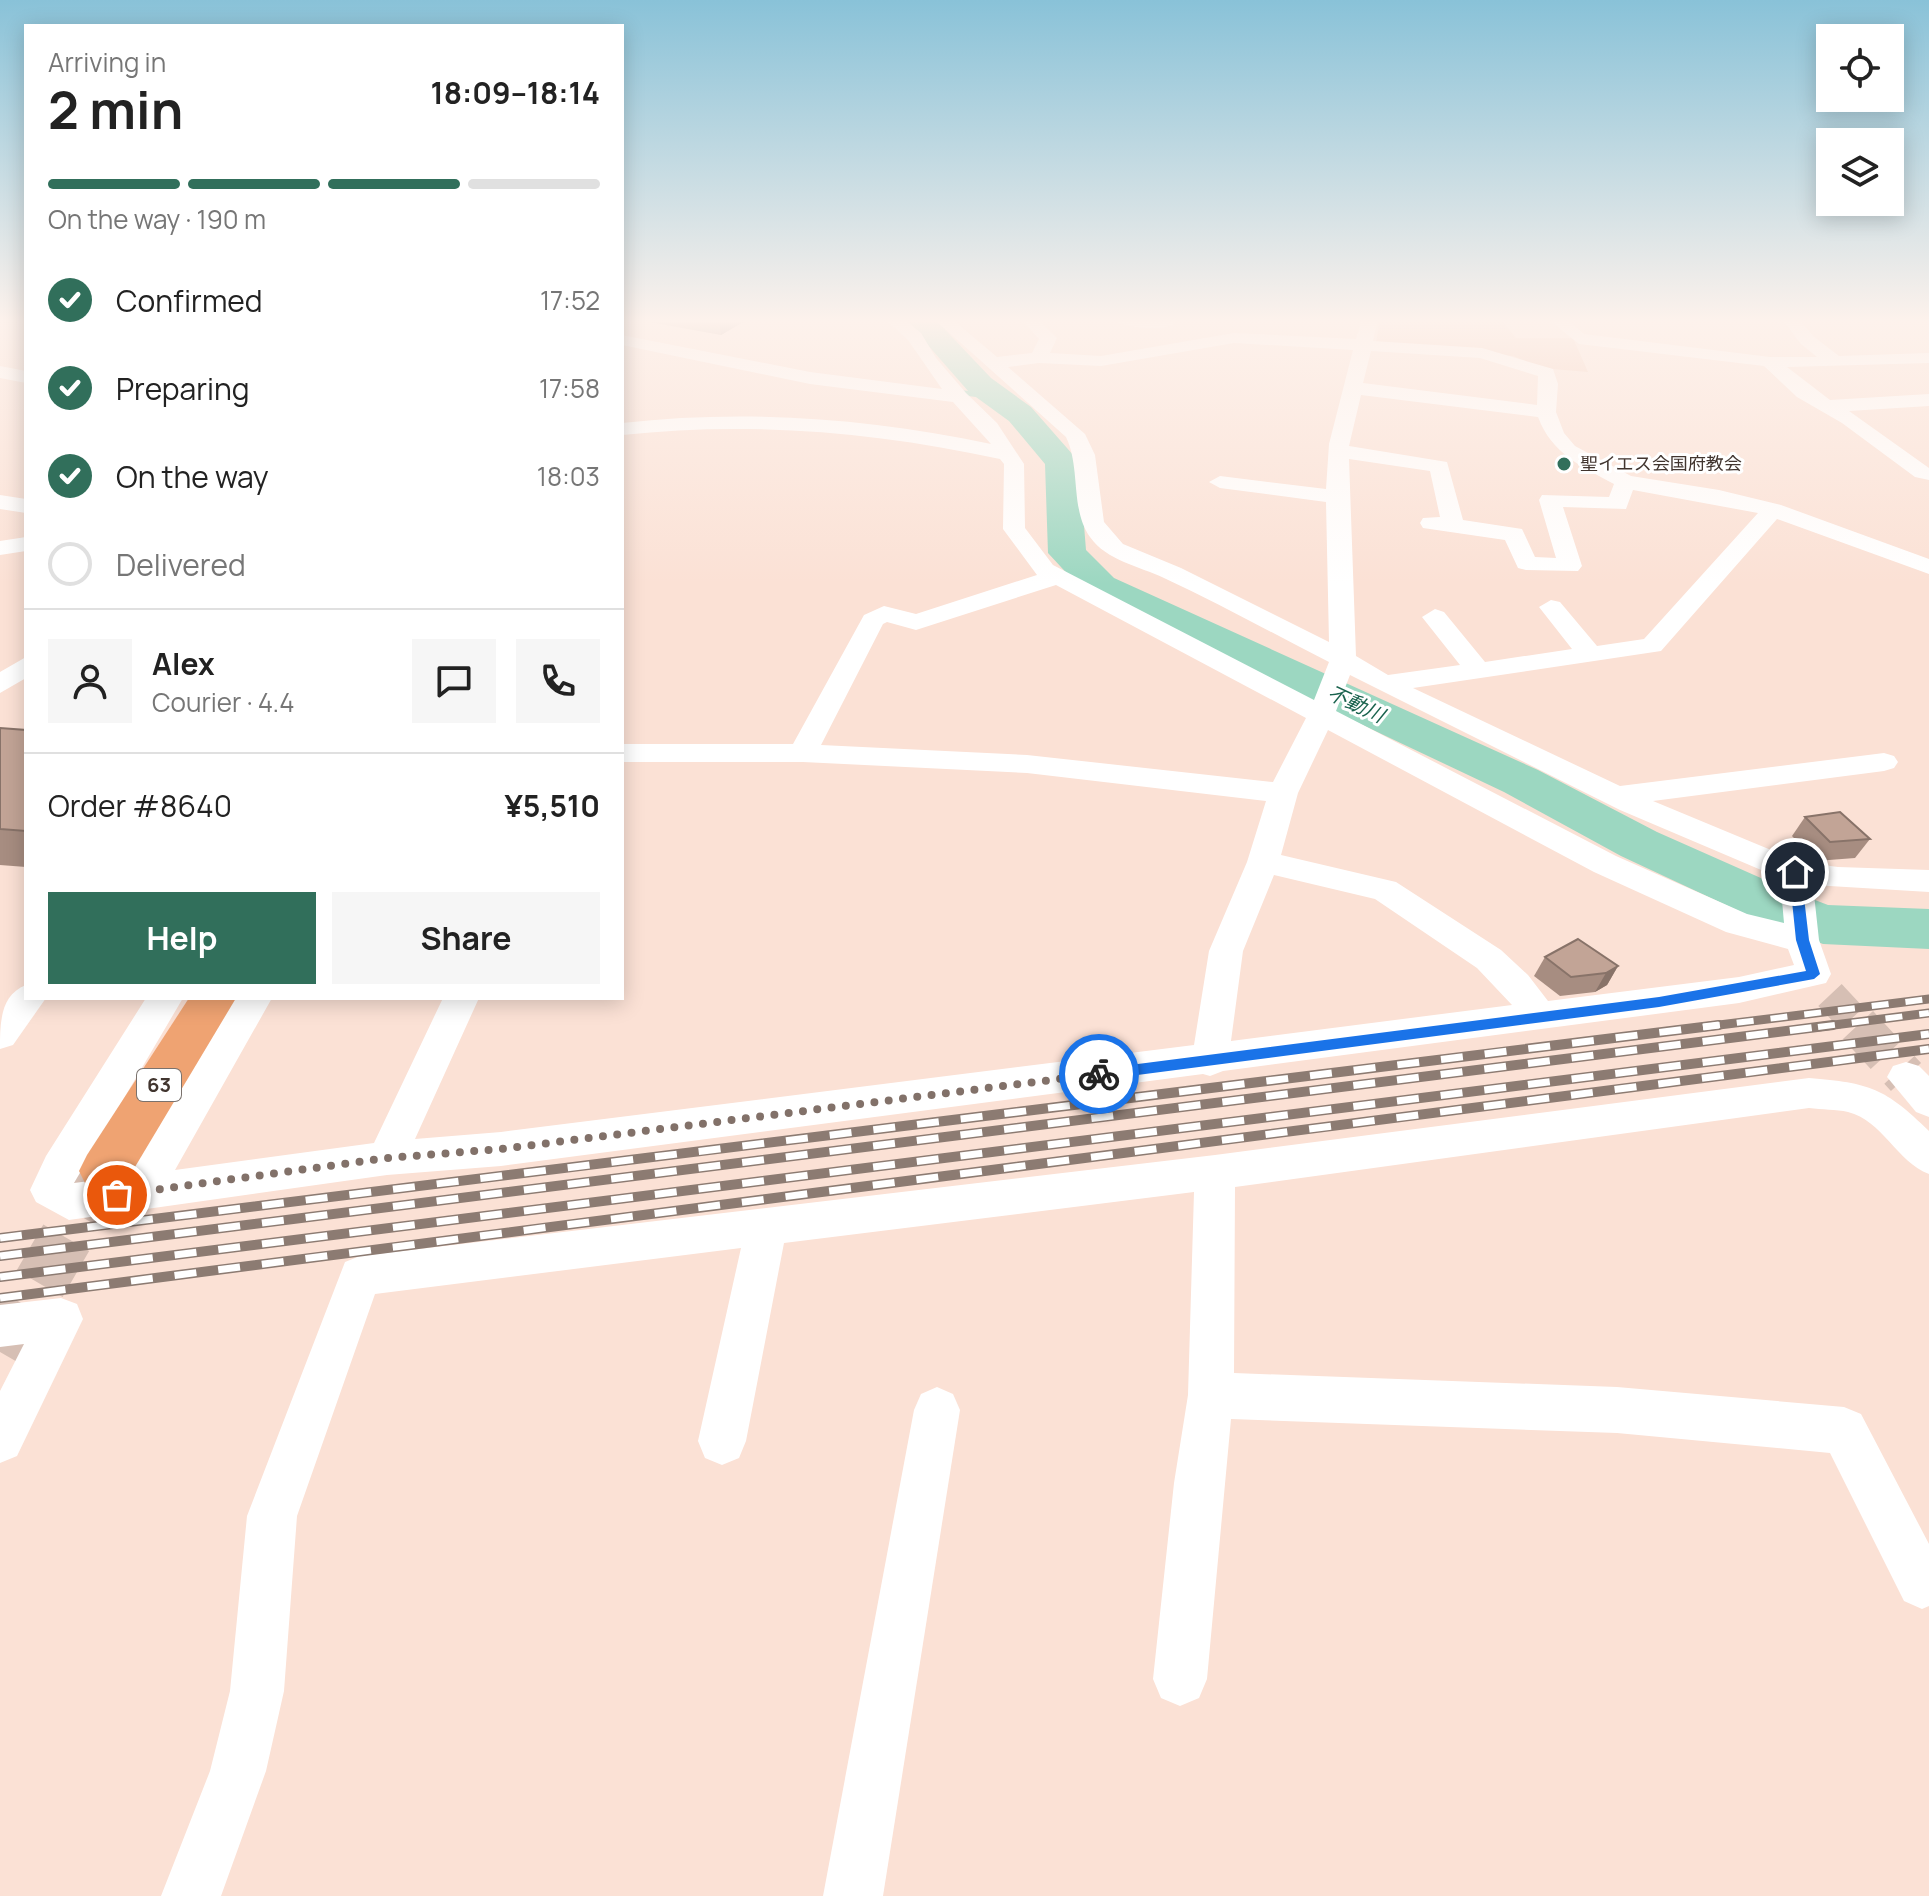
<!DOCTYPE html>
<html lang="en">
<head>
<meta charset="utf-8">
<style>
	body { margin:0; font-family:Manrope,"Noto Sans JP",sans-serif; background:#f6f6f6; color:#222; height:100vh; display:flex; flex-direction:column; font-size:30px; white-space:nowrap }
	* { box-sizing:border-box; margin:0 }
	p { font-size:26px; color:#767676 }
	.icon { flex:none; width:44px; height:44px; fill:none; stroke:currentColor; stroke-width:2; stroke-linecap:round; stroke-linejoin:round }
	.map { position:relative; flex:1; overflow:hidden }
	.sheet { position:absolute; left:24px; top:24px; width:600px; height:976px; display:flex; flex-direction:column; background:#fff; border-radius:0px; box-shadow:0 4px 20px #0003 }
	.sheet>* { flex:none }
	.tools { position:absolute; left:1816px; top:24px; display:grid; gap:16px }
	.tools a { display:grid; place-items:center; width:88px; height:88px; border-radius:0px; background:#fff; box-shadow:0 4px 20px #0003; font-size:40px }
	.pin { position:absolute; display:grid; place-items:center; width:68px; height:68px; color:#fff; margin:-34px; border:4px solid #fff; border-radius:50%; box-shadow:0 2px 8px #0007 }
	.courier { position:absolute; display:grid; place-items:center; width:80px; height:80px; margin:-40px; border:6px solid #1a73e8; border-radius:50%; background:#fff; color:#222; box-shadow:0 2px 10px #0007 }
	.summary em { font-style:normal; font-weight:700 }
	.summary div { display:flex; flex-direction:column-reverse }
	.summary { display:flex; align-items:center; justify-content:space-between; height:136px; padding:0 24px }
	h1 { font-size:52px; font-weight:700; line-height:60px }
	.bar { display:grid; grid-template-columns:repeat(4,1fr); gap:12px 8px; align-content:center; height:96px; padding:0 24px }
	.bar i { height:10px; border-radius:6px; background:#e0e0e0 }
	.bar .active { background:#316f5b }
	.bar p { grid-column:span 4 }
	.line { display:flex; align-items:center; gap:20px; padding:0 24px; border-top:2px solid #e0e0e0 }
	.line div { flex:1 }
	.round { display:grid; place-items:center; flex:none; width:84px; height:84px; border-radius:0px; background:#f6f6f6 }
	ol { padding:0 24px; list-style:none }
	li { display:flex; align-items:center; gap:24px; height:88px }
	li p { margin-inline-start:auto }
	li .icon { padding:8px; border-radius:50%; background:#316f5b; color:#fff; stroke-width:4 }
	li:last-child { color:#767676 }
	li i { width:44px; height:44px; border:4px solid #e0e0e0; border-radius:50% }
	.primary-button { display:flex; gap:16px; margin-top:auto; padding:16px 24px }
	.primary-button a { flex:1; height:92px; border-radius:0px; background:#316f5b; color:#fff; font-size:32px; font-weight:700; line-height:92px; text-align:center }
	.primary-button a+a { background:#f6f6f6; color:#222 }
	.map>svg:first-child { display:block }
</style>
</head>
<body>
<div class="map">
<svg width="1929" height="1896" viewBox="0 0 1929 1896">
	<rect width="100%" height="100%" fill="#fbe1d5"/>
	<path fill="#f3c9b6" d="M1380,319h121l15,19h57l15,34 -47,-4 -28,-12 -137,-13z"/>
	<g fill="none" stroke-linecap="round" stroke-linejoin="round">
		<g stroke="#9cd7c1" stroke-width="5">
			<path d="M0,321l24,-2"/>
			<path d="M956,392l41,5"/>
		</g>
		<path fill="#9cd7c1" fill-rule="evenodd" d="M905,319h30l56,59 40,29 43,49 5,7 7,87 28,28 424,192 119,62 124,55 47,18 101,4v40l-106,-5 -80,-31 -122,-57 -117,-64 -418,-198 -38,-41 -3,-89 -36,-43 -40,-29z"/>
		<path stroke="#d6bfb4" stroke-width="32" stroke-dasharray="32 16" stroke-linecap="butt" d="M1830,995l30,32"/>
		<path stroke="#d6bfb4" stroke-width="41" stroke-dasharray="41 20" stroke-linecap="butt" d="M1858,1025l48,52"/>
		<path stroke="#d6bfb4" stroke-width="53" stroke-dasharray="53 26" stroke-linecap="butt" d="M0,1352l105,-181"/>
		<g fill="#fff" fill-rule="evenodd">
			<path d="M885,319h19l17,14 15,25 30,35 31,30 27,41 1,64 28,37 261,135 15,-38c-55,-28 -109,-58 -165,-84 -25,-12 -57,-17 -74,-41 -20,-28 -9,-69 -24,-100l-132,-118h18l45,38 35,-4 7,-14 -18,-20h17l19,19 -7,15 51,3 133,-23 122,6 6,-20h16l-5,22 109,7 71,21 5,15 -2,28 8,21 11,13 56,30 88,14 62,15 148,54v15l-152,-55 -116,132 -248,37 207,98 264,-33 10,3 4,6 -4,6 -10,3 -231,30 147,61 38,5 91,3v22l-116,-7 6,55 12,34 -5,9 -87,20 -516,68 -13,5 -7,-2 -702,92 -114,9 -318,45 -33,-18 -6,-12 16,-34 100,-158h37l-109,185 55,-7 107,-178h36l-97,172 199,-27 69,-145h36l-64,141 86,-7 693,-87 15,-94 38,-89 19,-61 -239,-28 -224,-11h-181v-18h171l71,-129 20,-9 32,8 121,-39 -34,-46 1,-65 -4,-5c-125,-27 -250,-38 -378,-24v-12c124,-14 247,-5 369,21l-38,-42 -143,-18 -188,-39v-10l188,37 132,17 -34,-49zM1234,343l119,7 -24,94 -3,45 -106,-13 -11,6 11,6 106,14 3,140 -148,-74 -58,-24 -19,-22 -9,-67 -10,-21 -77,-67 31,-4 62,3zM1371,351l109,7 58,18 -1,29 -174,-22zM1361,395l177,22c14,37 43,49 76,67l-5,13 -67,-2 -3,5 17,58 -21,-1 -13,-28 -59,-9 -16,-58 -98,-16zM1349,459l81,12 10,46 -17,1 -3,5 3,5 82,12 13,28 8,2 52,1 4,-5 -19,-59 63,2 7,-19 125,23 -114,126 -47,7 -37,-44 -9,-2 -12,7 33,42 -87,13 -41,-50 -9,-3 -13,8 38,48 -72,10 -32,-19zM1056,585l250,133 -33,64 -246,-27 -206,-10 62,-121 4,-2 29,8zM1350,675l270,135 160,68 4,45 -37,-9 -131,-58 -280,-145zM1328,730l266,142 132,60 62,17 6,16 -55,12 -191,24 -20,-26 -27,-25 -105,-68 -115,-27 17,-62zM1274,875l101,24 102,69 35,37 -281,36 12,-90z"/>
			<path d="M1112,319h58l6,4c-11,9 -53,5 -64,-4z"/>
			<path d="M1548,319h19l17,15 186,23h47l-16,-13 -19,-25h17l14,17 26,20 90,-3v10l-142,4 43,33 99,-6v12l-80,5 80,57v12l-14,-3 -73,-54 -45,-26 -33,-31 -185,-22z"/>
			<path d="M0,366l26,5v12l-26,-5z"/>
			<path d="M0,495l26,4v14l-26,-4z"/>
			<path d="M26,537v14l-26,4v-14z"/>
			<path d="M26,657v21l-26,15v-21z"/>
			<path d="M26,985v13h20l-33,47 -13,4c0,-26 0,-54 26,-64z"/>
			<path d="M1906,1062l13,4 10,10v41l-13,-5 -29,-35 6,-11z"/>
			<path d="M1809,1078c61,5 76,10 120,53v43c-32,-12 -47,-54 -81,-62 -12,-3 -26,-2 -39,-4l-574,79 -1,186 383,14 227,20 17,7 68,130v62l-7,3 -18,-8 -74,-148 -213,-20 -386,-14 -24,260 -8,19 -19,8 -19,-8 -8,-19 21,-196 14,-88 6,-203 -410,51 -38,198 -7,17 -17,7 -17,-7 -7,-17 43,-193 -366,46 -78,222 -13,175 -18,80 -45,125h-60l49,-125 20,-80 17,-175 98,-254 15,-6 855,-101z"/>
			<path d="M61,1298l16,6 6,15 -66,137 -17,7v-72l24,-47 -24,3v-42z"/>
			<path d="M937,1387l16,7 7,16 -77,486h-60l91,-486 7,-16z"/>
		</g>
		<path fill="#efa372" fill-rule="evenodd" d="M189,998h47l-113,189 -18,6 -18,-6 -8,-16 8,-16z"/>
		<g stroke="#8c7b72" stroke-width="9">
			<g id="rail-far1">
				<path d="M1703,1027l226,-28"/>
				<path d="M1818,1027l111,-14"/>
			</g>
		</g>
		<g stroke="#8c7b72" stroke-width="10">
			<g id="rail">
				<path d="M0,1238l1719,-213"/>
				<path d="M0,1256l1833,-231"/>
				<path d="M0,1277l1929,-243"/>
				<path d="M0,1298l1929,-249"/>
			</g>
		</g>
		<use href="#rail-far1" stroke="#fff" stroke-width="6" stroke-dasharray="17" stroke-linecap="butt"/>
		<use href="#rail" stroke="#fff" stroke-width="7" stroke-dasharray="22" stroke-linecap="butt"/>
	</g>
	<g fill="#a78d81">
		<path d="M649,319h99l-27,16 -72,-13z"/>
		<path d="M0,728l26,2v137l-26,-2z"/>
		<path d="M1805,817l65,22 -15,19 -39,3 -24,-25z"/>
		<path d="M1545,957l73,9 -11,19 -12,7 -35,4 -26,-20z"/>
	</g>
	<g fill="#887369">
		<path d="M719,319h29l-27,16z"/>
		<path d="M1618,966l-11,19 -12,7 11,-19z"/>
	</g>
	<g fill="#c2a496" stroke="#887369" stroke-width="2">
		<path d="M0,728l26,2v101l-26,-2z"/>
		<path d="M1840,812l30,27 -40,3 -25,-25z"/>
		<path d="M1578,939l40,27 -12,7 -35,4 -26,-20z"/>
	</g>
	<linearGradient id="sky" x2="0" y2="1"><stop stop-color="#89c2d8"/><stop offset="0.55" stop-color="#fdf2ec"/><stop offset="1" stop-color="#fdf2ec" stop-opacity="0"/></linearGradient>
	<rect width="1929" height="584" fill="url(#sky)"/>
	<path fill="#1a73e8" d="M1795,868l6,4 8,68 11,34 -6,5 -155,28 -560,73 -7,-6 7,-5 560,-72 147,-26 -10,-31 -7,-68z"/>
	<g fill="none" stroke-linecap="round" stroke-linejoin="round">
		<path stroke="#827169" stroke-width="8" stroke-dasharray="0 14.4" d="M117,1195l270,-37 114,-9 598,-75"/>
	</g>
	<circle fill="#316f5b" stroke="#fff" stroke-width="3" cx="1564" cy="464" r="8"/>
	<g text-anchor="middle" stroke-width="6" stroke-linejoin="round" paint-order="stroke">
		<g font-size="18" fill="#41352f" stroke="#fff" text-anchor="start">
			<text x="1580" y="470">聖イエス会国府教会</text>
		</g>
		<g font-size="20" font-style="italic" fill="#1a634e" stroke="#fff">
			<text transform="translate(1356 704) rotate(25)" y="7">不動川</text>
		</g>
		<rect fill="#fff" stroke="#7a726d" stroke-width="2" x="137" y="1069" width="44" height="32" rx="6"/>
		<g font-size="20" font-weight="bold" fill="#41352f">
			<text x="159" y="1092">63</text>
		</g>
	</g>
</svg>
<div class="tools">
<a><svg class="icon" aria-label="locate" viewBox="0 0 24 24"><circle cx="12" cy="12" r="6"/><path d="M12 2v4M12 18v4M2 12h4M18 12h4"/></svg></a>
<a><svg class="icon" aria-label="layers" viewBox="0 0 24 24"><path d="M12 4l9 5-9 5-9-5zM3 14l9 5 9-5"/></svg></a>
</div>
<div class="pin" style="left:117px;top:1195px;background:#ea580c"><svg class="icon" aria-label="bag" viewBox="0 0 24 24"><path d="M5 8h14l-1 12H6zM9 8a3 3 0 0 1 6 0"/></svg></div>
<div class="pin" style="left:1795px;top:872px;background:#1f2937"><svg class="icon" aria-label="home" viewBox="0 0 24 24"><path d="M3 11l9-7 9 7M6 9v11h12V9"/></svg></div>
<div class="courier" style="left:1099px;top:1074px"><svg class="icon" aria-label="bike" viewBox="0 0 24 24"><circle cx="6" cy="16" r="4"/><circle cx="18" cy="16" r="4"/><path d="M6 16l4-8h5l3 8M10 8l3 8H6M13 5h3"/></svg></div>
<section class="sheet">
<div class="summary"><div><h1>2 min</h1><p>Arriving in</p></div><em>18:09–18:14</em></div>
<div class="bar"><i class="active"></i><i class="active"></i><i class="active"></i><i></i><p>On the way · 190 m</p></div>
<ol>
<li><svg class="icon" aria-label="check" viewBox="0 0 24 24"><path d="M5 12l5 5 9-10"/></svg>Confirmed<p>17:52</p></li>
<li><svg class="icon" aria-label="check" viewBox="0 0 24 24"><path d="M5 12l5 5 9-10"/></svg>Preparing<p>17:58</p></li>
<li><svg class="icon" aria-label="check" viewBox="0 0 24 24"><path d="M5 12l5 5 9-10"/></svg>On the way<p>18:03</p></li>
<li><i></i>Delivered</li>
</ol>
<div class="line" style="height:144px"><a class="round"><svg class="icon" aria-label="person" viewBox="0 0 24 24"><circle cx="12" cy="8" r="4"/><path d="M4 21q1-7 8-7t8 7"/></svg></a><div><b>Alex</b><p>Courier · 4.4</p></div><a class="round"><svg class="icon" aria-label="chat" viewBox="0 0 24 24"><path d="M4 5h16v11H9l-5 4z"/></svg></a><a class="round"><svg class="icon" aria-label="phone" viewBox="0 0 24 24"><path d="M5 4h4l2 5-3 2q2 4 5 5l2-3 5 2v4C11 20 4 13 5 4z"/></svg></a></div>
<div class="line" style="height:104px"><div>Order #8640</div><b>¥5,510</b></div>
<div class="primary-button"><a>Help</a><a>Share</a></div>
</section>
</div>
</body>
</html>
